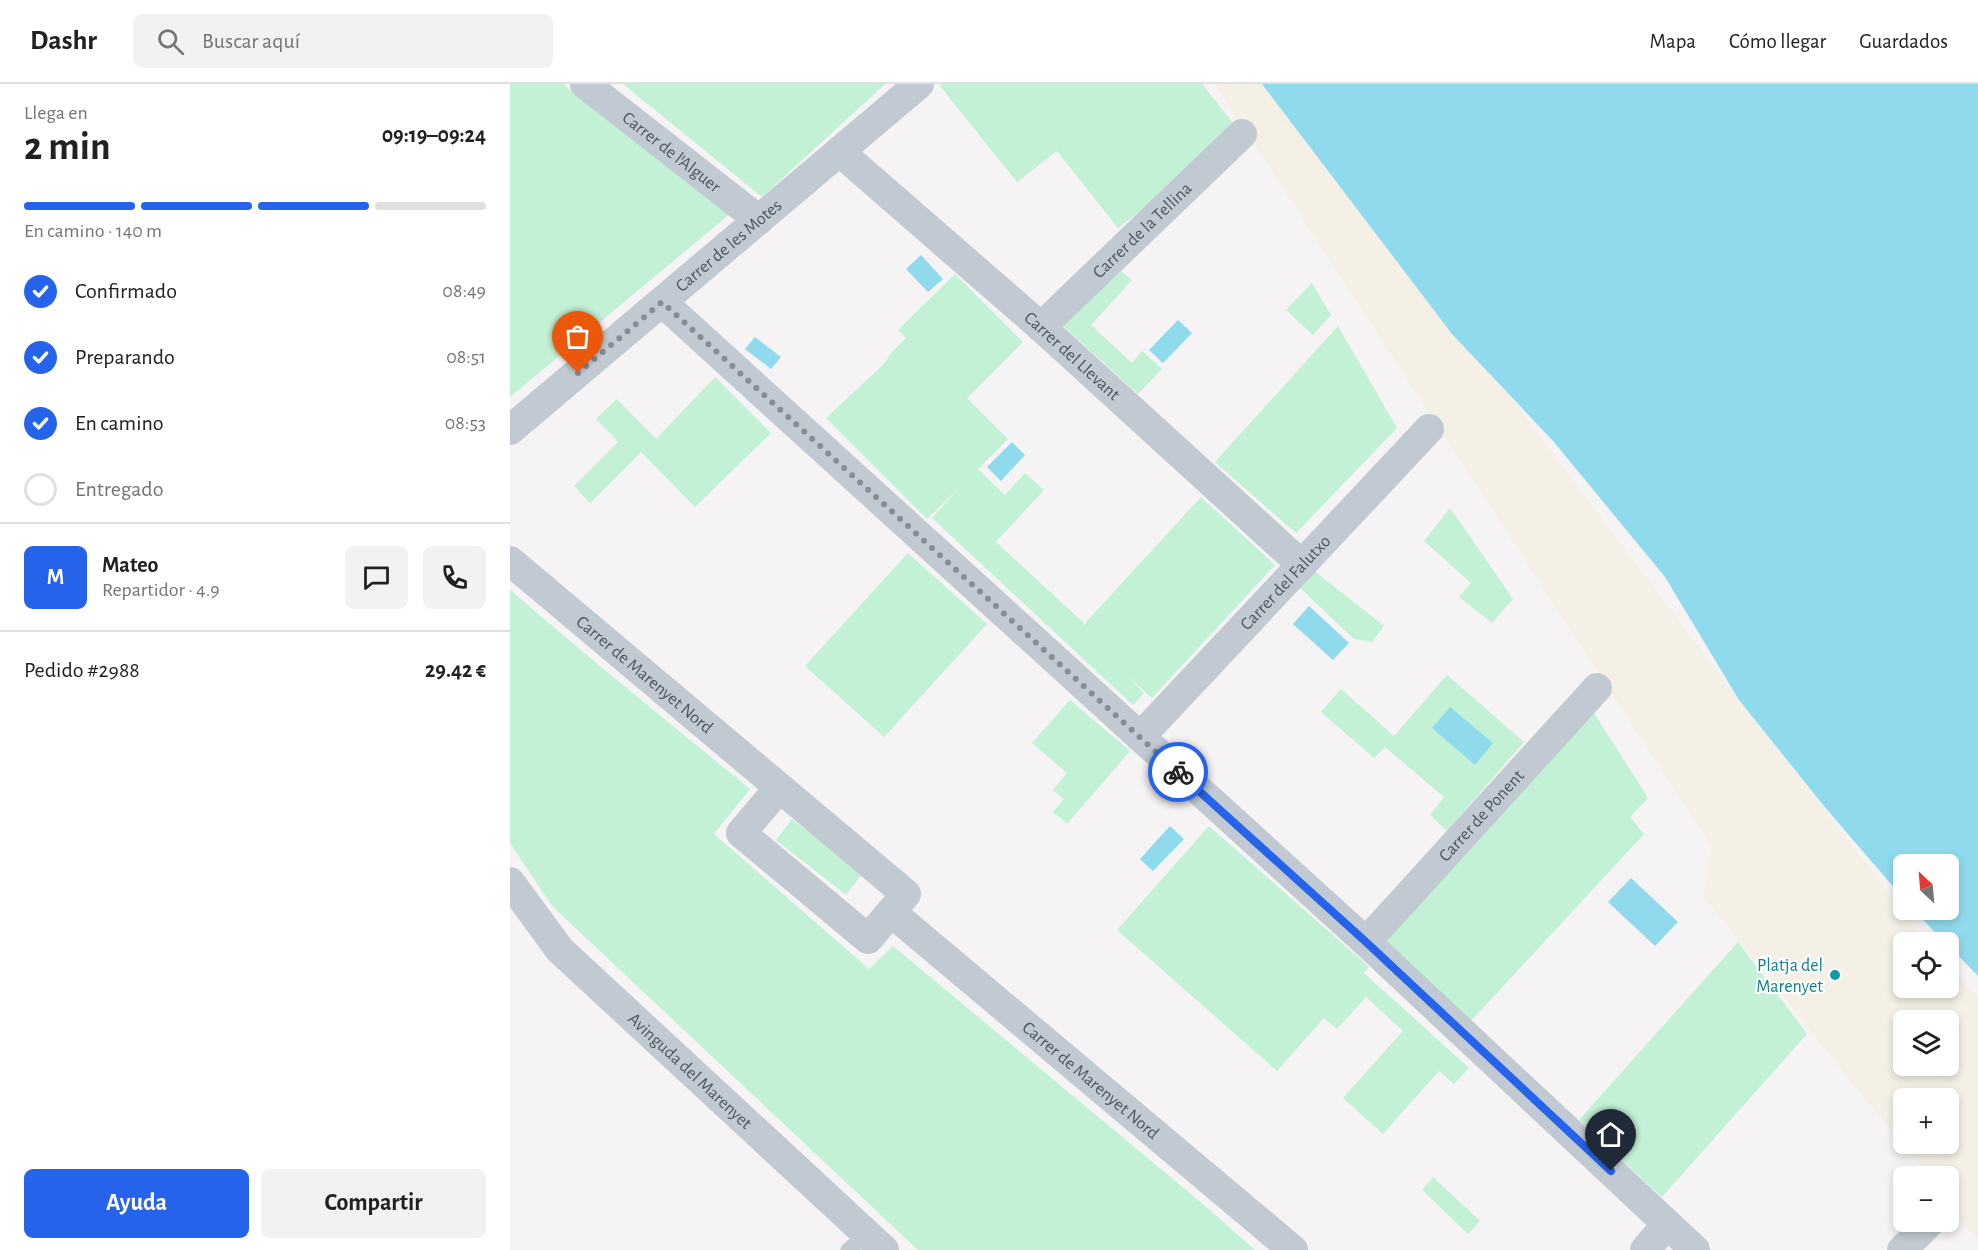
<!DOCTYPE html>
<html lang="es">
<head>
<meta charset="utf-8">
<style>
	body { margin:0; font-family:"Alegreya Sans",sans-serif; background:#f2f2f2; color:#202124; height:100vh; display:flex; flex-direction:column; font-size:22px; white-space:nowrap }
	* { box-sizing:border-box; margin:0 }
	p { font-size:20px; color:#757577 }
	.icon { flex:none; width:33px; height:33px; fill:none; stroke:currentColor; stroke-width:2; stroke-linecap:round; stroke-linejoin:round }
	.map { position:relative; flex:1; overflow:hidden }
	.side { display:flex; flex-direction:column; background:#fff; width:510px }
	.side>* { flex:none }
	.needle { width:39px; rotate:334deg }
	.fabs { position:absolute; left:1383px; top:770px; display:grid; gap:12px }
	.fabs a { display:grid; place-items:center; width:66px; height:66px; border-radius:9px; background:#fff; box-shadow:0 3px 9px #0003; font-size:30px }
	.pin { position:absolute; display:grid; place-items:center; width:51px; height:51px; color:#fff; margin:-62px -26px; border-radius:50% 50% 50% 0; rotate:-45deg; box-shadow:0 0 6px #0007 }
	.pin .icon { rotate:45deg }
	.courier { position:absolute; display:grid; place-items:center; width:60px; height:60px; margin:-30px; border:4px solid #2563eb; border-radius:50%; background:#fff; color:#222; box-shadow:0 2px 8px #0007 }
	.headline em { font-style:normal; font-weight:700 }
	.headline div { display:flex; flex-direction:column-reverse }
	.headline { display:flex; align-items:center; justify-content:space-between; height:102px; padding:0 24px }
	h1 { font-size:39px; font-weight:700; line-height:45px }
	.bar { display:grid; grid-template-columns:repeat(4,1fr); gap:9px 6px; align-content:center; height:72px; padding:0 24px }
	.bar i { height:8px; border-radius:4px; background:#e0e0e0 }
	.bar .active { background:#2563eb }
	.bar p { grid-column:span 4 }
	.line { display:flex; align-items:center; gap:15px; padding:0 24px; border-top:2px solid #e0e0e0 }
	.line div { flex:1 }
	.round { display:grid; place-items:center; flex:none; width:63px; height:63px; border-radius:9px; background:#f2f2f2 }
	ol { padding:0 24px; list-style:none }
	li { display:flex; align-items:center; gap:18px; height:66px }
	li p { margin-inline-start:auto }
	li .icon { padding:6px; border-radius:50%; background:#2563eb; color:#fff; stroke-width:4 }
	li:last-child { color:#757577 }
	li i { width:33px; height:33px; border:3px solid #e0e0e0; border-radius:50% }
	.cta { display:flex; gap:12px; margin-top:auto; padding:12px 24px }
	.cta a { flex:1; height:69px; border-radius:9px; background:#2563eb; color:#fff; font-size:24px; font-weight:700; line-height:69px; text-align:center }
	.cta a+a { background:#f2f2f2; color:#202124 }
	header { display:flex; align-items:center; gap:36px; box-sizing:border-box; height:84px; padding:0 30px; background:#fff; border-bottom:2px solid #e0e0e0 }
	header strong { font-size:28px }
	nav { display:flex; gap:33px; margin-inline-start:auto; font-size:21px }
	.search { width:420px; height:54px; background:#f2f2f2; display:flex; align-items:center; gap:15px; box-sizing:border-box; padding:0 21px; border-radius:9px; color:#757577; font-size:22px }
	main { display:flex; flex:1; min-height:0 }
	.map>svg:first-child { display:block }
</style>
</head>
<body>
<header>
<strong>Dashr</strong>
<div class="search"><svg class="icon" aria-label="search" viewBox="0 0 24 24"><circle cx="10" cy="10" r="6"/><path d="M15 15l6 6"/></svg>Buscar aquí</div>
<nav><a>Mapa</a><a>Cómo llegar</a><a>Guardados</a></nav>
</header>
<main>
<section class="side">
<div class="headline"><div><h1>2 min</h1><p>Llega en</p></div><em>09:19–09:24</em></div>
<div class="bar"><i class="active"></i><i class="active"></i><i class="active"></i><i></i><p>En camino · 140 m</p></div>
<ol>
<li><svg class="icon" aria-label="check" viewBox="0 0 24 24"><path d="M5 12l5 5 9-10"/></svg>Confirmado<p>08:49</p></li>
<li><svg class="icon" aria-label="check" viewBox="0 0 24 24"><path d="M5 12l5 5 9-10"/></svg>Preparando<p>08:51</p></li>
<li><svg class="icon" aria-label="check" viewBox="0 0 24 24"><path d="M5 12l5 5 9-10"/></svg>En camino<p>08:53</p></li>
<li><i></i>Entregado</li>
</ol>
<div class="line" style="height:108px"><b class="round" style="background:#2563eb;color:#fff">M</b><div><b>Mateo</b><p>Repartidor · 4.9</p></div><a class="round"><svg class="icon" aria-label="chat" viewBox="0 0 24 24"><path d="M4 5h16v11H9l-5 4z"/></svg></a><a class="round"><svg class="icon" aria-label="phone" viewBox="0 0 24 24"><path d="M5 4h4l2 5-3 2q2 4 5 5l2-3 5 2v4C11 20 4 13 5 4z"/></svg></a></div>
<div class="line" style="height:78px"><div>Pedido #2988</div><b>29.42 €</b></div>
<div class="cta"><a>Ayuda</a><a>Compartir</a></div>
</section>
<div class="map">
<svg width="1468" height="1166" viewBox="0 0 1468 1166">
	<rect width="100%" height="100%" fill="#f5f3f3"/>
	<g fill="#c3f1d5">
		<path d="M0,0h53l168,129 -221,184z"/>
		<path d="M113,0h262l-123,113z"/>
		<path d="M433,0h259l40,50 -124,94 -61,-77 -40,31 -77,-96z"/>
		<path d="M605,182l17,14 -41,45 41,38 10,-12 20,18 -24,25 -77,-70z"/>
		<path d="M445,190l68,68 -56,56 41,41 -30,30 27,26 20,-22 19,17 -48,52 88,81 -6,8 123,-134 74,68 -123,133 -26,-23 18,18 -11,12 -201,-187 26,-29 -31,30 -101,-101 58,-54 8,-12 14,-14 -8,-8z"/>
		<path d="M802,199l19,32 -18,20 -27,-25z"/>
		<path d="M828,242l59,102 -101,105 -81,-71z"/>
		<path d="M205,293l56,56 -76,74 -54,-55 -51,51 -16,-17 44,-44 -22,-23 21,-20 39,40z"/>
		<path d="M940,424l63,91 -21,24 -33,-26 12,-14 -47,-42z"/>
		<path d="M398,469l79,71 -103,113 -79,-71z"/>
		<path d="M803,486l71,56 -12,16 -18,-3 -56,-53z"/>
		<path d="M0,506l86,73 154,126 -36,45 155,135 24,-23 311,259 51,45h-337l-366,-344 -42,-63z"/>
		<path d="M937,591l77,67 -77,89 -17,-16 14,-18 -59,-50 -11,11 -53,-46 20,-23 53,47z"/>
		<path d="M560,616l60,51 -63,73 -14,-12 11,-13 -11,-9 14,-17 -35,-30z"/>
		<path d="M1081,624l57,90 -18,19 14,17 -173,187 -86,-80z"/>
		<path d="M282,735l70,55 -16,21 -70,-55z"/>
		<path d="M699,742l160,141 -5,6 105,95 -15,16 -15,-13 -56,63 -40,-36 60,-67 -37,-34 -29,32 -13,-11 -47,53 -160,-141z"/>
		<path d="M1228,858l69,92 -145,163 -83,-77z"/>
		<path d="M923,1093l47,44 -12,13 -46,-44z"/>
	</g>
	<path fill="#f5f0e5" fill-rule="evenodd" d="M705,0h51l240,307 233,309 188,242h-23v45h44l1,-22 29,32v243l-29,-31 -1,-33h-18l-70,-83 -157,-197 9,-49zM1394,936h44v45h-44zM1394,1014h44v45h-44z"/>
	<g fill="#90daee">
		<path d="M752,0h716v892l-29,-30 -1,-4h-4l-31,-33h35v-45h-44l-1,34 -80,-93 -84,-105 -74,-123 -111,-135 -102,-108z"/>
		<path d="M411,171l22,24 -15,13 -22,-23z"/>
		<path d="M668,236l14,13 -29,30 -14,-13z"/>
		<path d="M245,253l26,20 -10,12 -26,-20z"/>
		<path d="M502,358l13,13 -24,26 -14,-14z"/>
		<path d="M799,522l40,37 -16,17 -40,-36z"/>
		<path d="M940,623l43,36 -18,22 -43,-37z"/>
		<path d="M660,742l14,13 -31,32 -13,-12z"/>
		<path d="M1121,794l47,44 -23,24 -47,-44z"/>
	</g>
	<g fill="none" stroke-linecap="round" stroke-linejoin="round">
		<path stroke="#c1cad2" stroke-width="15" d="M338,1166l19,-16"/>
		<g stroke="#c1cad2" stroke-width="30">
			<path id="s1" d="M75,0l174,136"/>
			<path id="s2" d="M330,68l201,175 261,238"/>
			<path d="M152,218l704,640 329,308"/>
			<path id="s3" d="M531,243l201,-193"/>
			<path id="s4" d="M0,346l409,-346"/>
			<path id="s5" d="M0,477l396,333 -15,18 402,338"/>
			<path id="s6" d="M630,653l289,-308"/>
			<path d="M269,704l-38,45 127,106 23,-27"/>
			<path id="s7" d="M0,798l50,68 324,300"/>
			<path id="s8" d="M856,858l231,-254"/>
			<path d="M1135,1166l22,-26"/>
			<path d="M1392,1166l29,-29"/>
		</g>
	</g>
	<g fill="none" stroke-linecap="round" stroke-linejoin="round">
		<path stroke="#868d94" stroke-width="6" stroke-dasharray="0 10.8" d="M68,289l84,-71 516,470"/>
		<path stroke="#2563eb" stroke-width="8" d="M668,688l188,170 245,229"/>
	</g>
	<circle fill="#0f9aa8" stroke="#fff" stroke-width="2" cx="1325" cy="891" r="6"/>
	<g text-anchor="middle" stroke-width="4.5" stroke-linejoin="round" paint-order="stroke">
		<g font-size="18" fill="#4a5661" stroke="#fff">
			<text dy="6" stroke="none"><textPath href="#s1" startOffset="110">Carrer de l'Alguer</textPath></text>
			<text dy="6" stroke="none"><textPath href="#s3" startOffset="140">Carrer de la Tellina</textPath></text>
			<text dy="6" stroke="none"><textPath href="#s4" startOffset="286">Carrer de les Motes</textPath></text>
			<text dy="6" stroke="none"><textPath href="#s2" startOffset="309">Carrer del Llevant</textPath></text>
			<text dy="6" stroke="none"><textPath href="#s6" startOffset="212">Carrer del Falutxo</textPath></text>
			<text dy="6" stroke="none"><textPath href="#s5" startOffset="176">Carrer de Marenyet Nord</textPath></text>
			<text dy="6" stroke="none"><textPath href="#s8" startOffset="171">Carrer de Ponent</textPath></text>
			<text dy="6" stroke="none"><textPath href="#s7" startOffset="262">Avinguda del Marenyet</textPath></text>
			<text dy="6" stroke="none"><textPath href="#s5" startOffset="802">Carrer de Marenyet Nord</textPath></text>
		</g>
		<g font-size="18" fill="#0d838f" stroke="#fff" text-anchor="end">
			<text x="1313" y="887">Platja del<tspan x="1313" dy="21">Marenyet</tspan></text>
		</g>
	</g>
</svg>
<div class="fabs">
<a><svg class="needle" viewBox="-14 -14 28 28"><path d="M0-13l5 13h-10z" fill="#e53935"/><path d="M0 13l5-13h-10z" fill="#757577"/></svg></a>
<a><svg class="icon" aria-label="locate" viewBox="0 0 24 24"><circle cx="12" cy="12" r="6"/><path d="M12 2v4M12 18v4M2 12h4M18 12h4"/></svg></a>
<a><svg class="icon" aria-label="layers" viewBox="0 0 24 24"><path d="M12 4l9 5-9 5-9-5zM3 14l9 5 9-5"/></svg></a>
<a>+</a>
<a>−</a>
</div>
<div class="pin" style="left:68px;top:289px;background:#ea580c"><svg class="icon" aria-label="bag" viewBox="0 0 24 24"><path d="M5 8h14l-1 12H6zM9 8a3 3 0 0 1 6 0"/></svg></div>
<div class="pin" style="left:1101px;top:1087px;background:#1f2937"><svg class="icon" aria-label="home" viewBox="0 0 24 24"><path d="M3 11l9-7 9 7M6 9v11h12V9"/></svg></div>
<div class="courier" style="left:668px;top:688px"><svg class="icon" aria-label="bike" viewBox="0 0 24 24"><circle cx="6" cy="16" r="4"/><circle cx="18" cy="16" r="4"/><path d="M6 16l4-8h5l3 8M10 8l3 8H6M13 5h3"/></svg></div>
</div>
</main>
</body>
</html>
